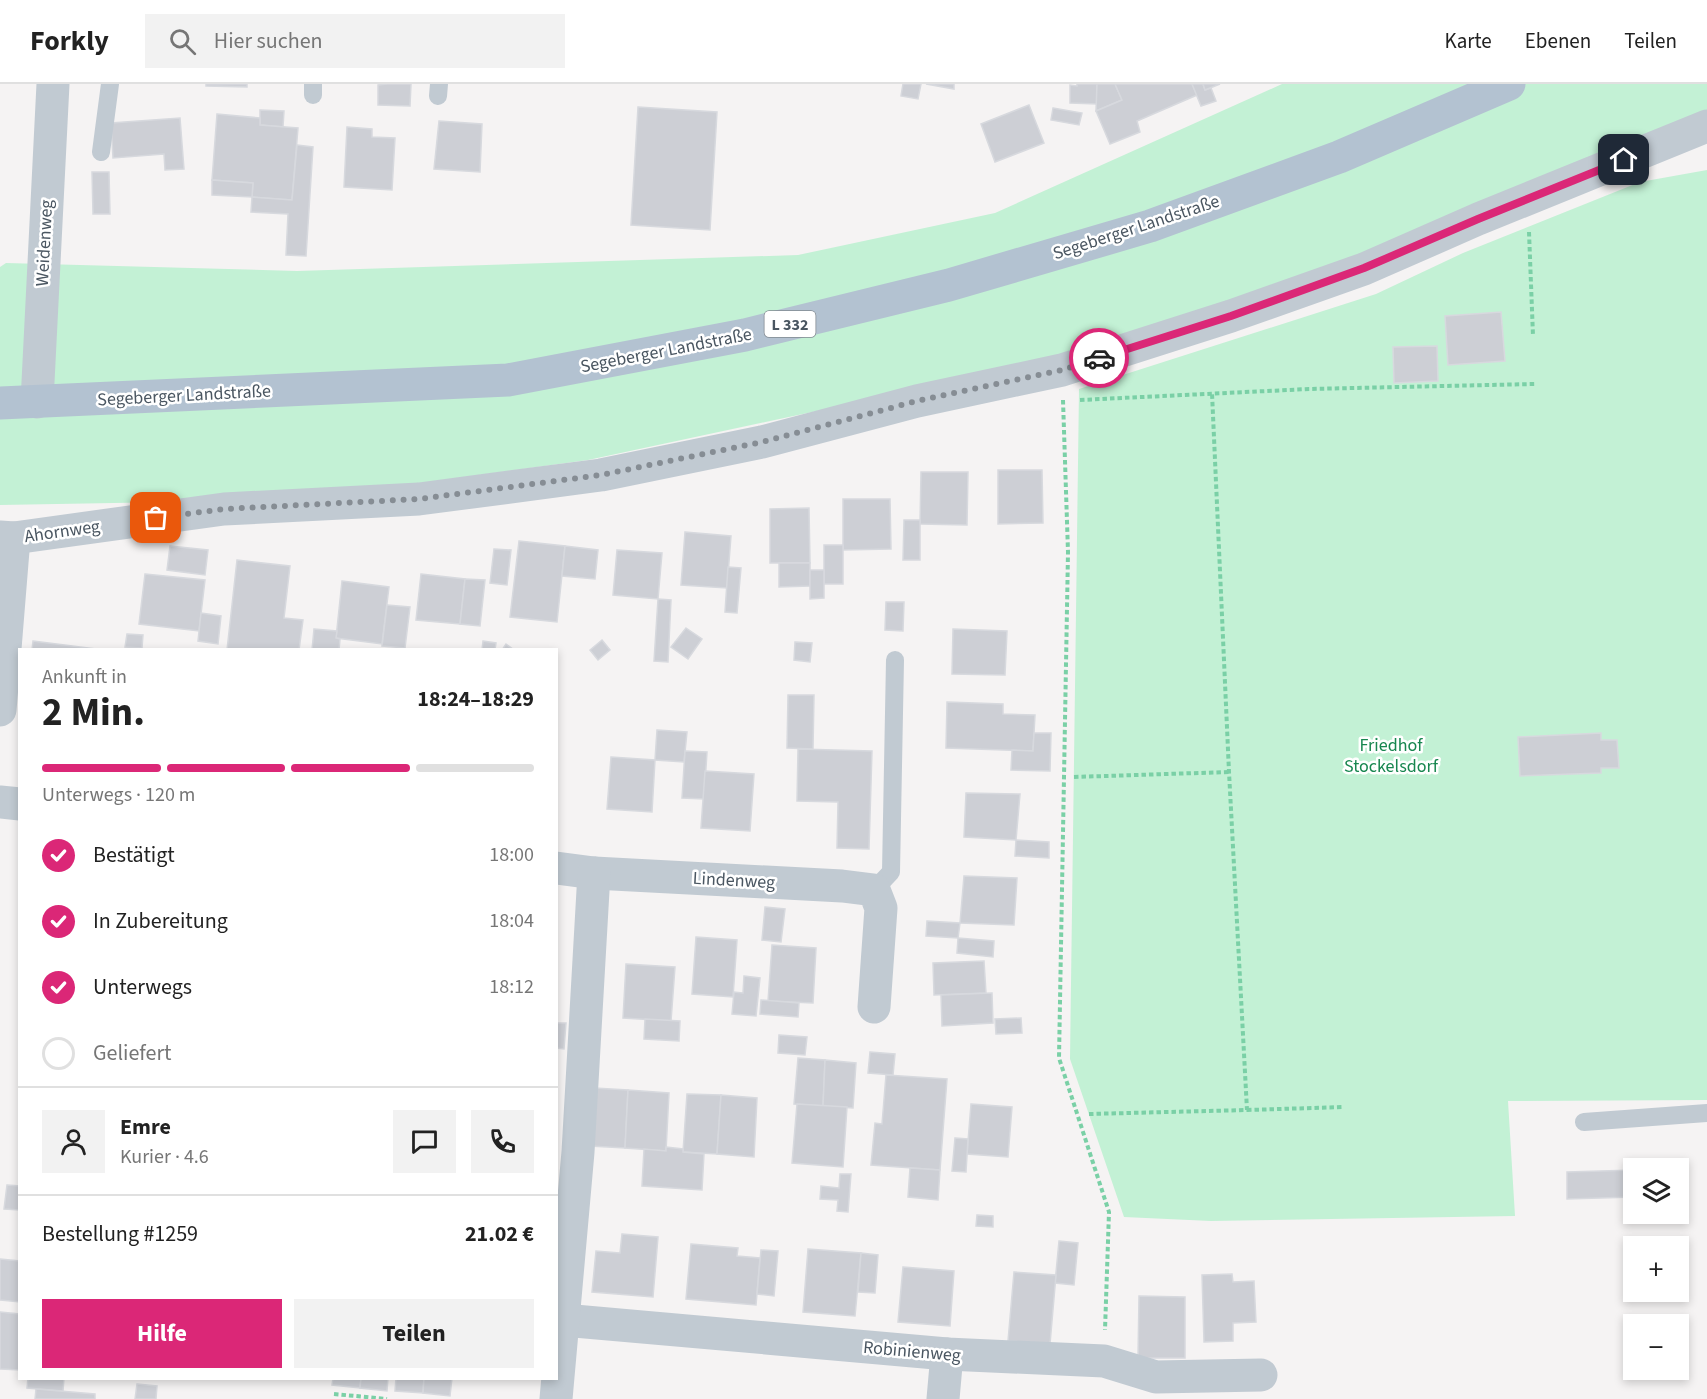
<!DOCTYPE html>
<html lang="de">
<head>
<meta charset="utf-8">
<style>
	body { margin:0; font-family:"Source Sans 3",sans-serif; background:#f2f2f2; color:#222; height:100vh; display:flex; flex-direction:column; font-size:22px; white-space:nowrap }
	* { box-sizing:border-box; margin:0 }
	p { font-size:20px; color:#767676 }
	.icon { flex:none; width:33px; height:33px; fill:none; stroke:currentColor; stroke-width:2; stroke-linecap:round; stroke-linejoin:round }
	.map { position:relative; flex:1; overflow:hidden }
	.panel { position:absolute; left:18px; top:564px; width:540px; height:732px; display:flex; flex-direction:column; background:#fff; border-radius:0px; box-shadow:0 3px 9px #0003 }
	.panel>* { flex:none }
	.buttons { position:absolute; left:1623px; top:1074px; display:grid; gap:12px }
	.buttons a { display:grid; place-items:center; width:66px; height:66px; border-radius:0px; background:#fff; box-shadow:0 3px 9px #0003; font-size:30px }
	.pin { position:absolute; display:grid; place-items:center; width:51px; height:51px; color:#fff; margin:-26px; border-radius:12px; box-shadow:0 3px 9px #0006 }
	.courier { position:absolute; display:grid; place-items:center; width:60px; height:60px; margin:-30px; border:4px solid #db2777; border-radius:50%; background:#fff; color:#222; box-shadow:0 2px 8px #0007 }
	.head em { font-style:normal; font-weight:700 }
	.head div { display:flex; flex-direction:column-reverse }
	.head { display:flex; align-items:center; justify-content:space-between; height:102px; padding:0 24px }
	h1 { font-size:39px; font-weight:700; line-height:45px }
	.bar { display:grid; grid-template-columns:repeat(4,1fr); gap:9px 6px; align-content:center; height:72px; padding:0 24px }
	.bar i { height:8px; border-radius:4px; background:#e0e0e0 }
	.bar .selected { background:#db2777 }
	.bar p { grid-column:span 4 }
	.line { display:flex; align-items:center; gap:15px; padding:0 24px; border-top:2px solid #e0e0e0 }
	.line div { flex:1 }
	.round { display:grid; place-items:center; flex:none; width:63px; height:63px; border-radius:0px; background:#f2f2f2 }
	ol { padding:0 24px; list-style:none }
	li { display:flex; align-items:center; gap:18px; height:66px }
	li p { margin-inline-start:auto }
	li .icon { padding:6px; border-radius:50%; background:#db2777; color:#fff; stroke-width:4 }
	li:last-child { color:#767676 }
	li i { width:33px; height:33px; border:3px solid #e0e0e0; border-radius:50% }
	.cta { display:flex; gap:12px; margin-top:auto; padding:12px 24px }
	.cta a { flex:1; height:69px; border-radius:0px; background:#db2777; color:#fff; font-size:24px; font-weight:700; line-height:69px; text-align:center }
	.cta a+a { background:#f2f2f2; color:#222 }
	header { display:flex; align-items:center; gap:36px; box-sizing:border-box; height:84px; padding:0 30px; background:#fff; border-bottom:2px solid #e0e0e0 }
	header strong { font-size:28px }
	nav { display:flex; gap:33px; margin-inline-start:auto; font-size:21px }
	.search { width:420px; height:54px; background:#f2f2f2; display:flex; align-items:center; gap:15px; box-sizing:border-box; padding:0 21px; border-radius:0px; color:#767676; font-size:22px }
	.map>svg:first-child { display:block }
</style>
</head>
<body>
<header>
<strong>Forkly</strong>
<div class="search"><svg class="icon" aria-label="search" viewBox="0 0 24 24"><circle cx="10" cy="10" r="6"/><path d="M15 15l6 6"/></svg>Hier suchen</div>
<nav><a>Karte</a><a>Ebenen</a><a>Teilen</a></nav>
</header>
<div class="map">
<svg width="1707" height="1315" viewBox="0 0 1707 1315">
	<rect width="100%" height="100%" fill="#f5f3f3"/>
	<g fill="#c3f1d5">
		<path d="M1282,0h425v33l-433,176 -214,66 -472,101 -175,24 -242,18 -171,3v-238l6,-4 291,8 501,-16 197,-42z"/>
		<path d="M1707,86v930l-199,1 7,115 -304,5 -87,-4 -54,-158 9,-670 297,-95 87,-41 177,-71z"/>
	</g>
	<g fill="#cdcfd5" stroke="#d7d9de" stroke-width="1.5">
		<path d="M206,0h41v3l-41,-1z"/>
		<path d="M387,0h24l-1,22 -32,-1v-20z"/>
		<path d="M903,0h18l-3,15 -17,-3z"/>
		<path d="M926,0h28v5z"/>
		<path d="M1077,0h20v20l-27,-1v-18l7,1z"/>
		<path d="M1097,0h18l7,16 -26,11z"/>
		<path d="M1115,0h77l5,11 -60,26 3,11 -30,12 -14,-33 26,-11z"/>
		<path d="M1192,0h11l2,6 6,-2 5,13 -15,5z"/>
		<path d="M1203,0h17l-15,6z"/>
		<path d="M1029,21l15,38 -49,19 -14,-38z"/>
		<path d="M638,23l79,5 -7,118 -79,-5z"/>
		<path d="M1053,24l29,5 -3,12 -28,-5z"/>
		<path d="M260,26l24,1 -1,16 -23,-2z"/>
		<path d="M217,30l43,4v7l38,3 -6,72 -40,-3 1,-14 -41,-3z"/>
		<path d="M180,34l4,51 -19,1 -1,-16 -51,4 -2,-35z"/>
		<path d="M439,37l43,3 -2,48 -46,-3z"/>
		<path d="M347,43l25,2v8l23,1 -3,52 -48,-3z"/>
		<path d="M297,61l16,2 -7,109 -20,-1 2,-41 -37,-2 1,-15 40,3z"/>
		<path d="M92,88h17l1,42h-17z"/>
		<path d="M212,96l41,3 -1,14 -40,-2z"/>
		<path d="M1501,228l4,49 -57,4 -3,-49z"/>
		<path d="M1437,262l1,35 -44,2 -1,-36z"/>
		<path d="M998,386h44l1,53 -45,1z"/>
		<path d="M921,388h47l-1,53 -47,-1z"/>
		<path d="M843,415h47l1,50 -48,1z"/>
		<path d="M809,424l1,55h-40v-54z"/>
		<path d="M904,436h16v40h-17z"/>
		<path d="M685,448l46,4 -4,52 -46,-3z"/>
		<path d="M519,457l46,5 -8,76 -47,-5z"/>
		<rect x="824" y="461" width="19" height="39"/>
		<path d="M170,462l38,4 -3,25 -38,-5z"/>
		<path d="M565,462l33,4 -3,29 -33,-3z"/>
		<path d="M494,465l17,1 -4,35 -17,-2z"/>
		<path d="M617,466l45,3 -4,46 -45,-4z"/>
		<path d="M237,476l53,6 -6,52 19,2 -4,30h-72z"/>
		<path d="M779,479h31v23l-31,1z"/>
		<path d="M728,483l13,1 -4,45 -12,-1z"/>
		<path d="M810,486h14v28l-14,1z"/>
		<path d="M145,490l60,6 -6,51 -60,-7z"/>
		<path d="M421,490l44,5 -5,45 -44,-4z"/>
		<path d="M465,495l20,1 -5,46 -20,-2z"/>
		<path d="M342,497l47,6 -7,57 -46,-6z"/>
		<path d="M658,515l13,1 -3,62 -14,-1z"/>
		<path d="M886,518h18l-1,29 -18,-1z"/>
		<path d="M387,521l23,2 -5,41 -23,-2z"/>
		<path d="M201,529l20,3 -3,28 -20,-3z"/>
		<path d="M686,544l16,11 -14,20 -17,-12z"/>
		<path d="M314,545l23,2 -1,7 4,1 -1,11h-27z"/>
		<path d="M953,545l54,2 -2,44 -53,-1z"/>
		<path d="M127,550l16,1 -1,13 -17,-1z"/>
		<path d="M602,556l8,10 -12,10 -8,-10z"/>
		<path d="M33,557l71,9h-72z"/>
		<path d="M483,557l13,2 -1,7h-13z"/>
		<path d="M795,558l17,1 -2,19 -16,-2z"/>
		<path d="M506,560l8,6h-12z"/>
		<path d="M788,611h26l-1,54 -26,-1z"/>
		<path d="M947,618l56,2v10l32,1 -2,36 -87,-3z"/>
		<path d="M657,646l30,2 -3,30 -29,-2z"/>
		<path d="M1034,649h17l-1,38 -39,-1 1,-20 21,1z"/>
		<path d="M1601,649v7h16l2,28h-18v5l-81,3 -2,-39z"/>
		<path d="M798,665l74,2 -3,98 -32,-1 1,-46 -41,-1z"/>
		<path d="M685,667l22,1 -3,47 -22,-1z"/>
		<path d="M611,673l44,3 -3,52 -45,-3z"/>
		<path d="M705,687l49,3 -4,57 -49,-3z"/>
		<path d="M966,709l54,1 -4,46 -52,-3z"/>
		<path d="M1016,756l33,2v16l-34,-2z"/>
		<path d="M964,792l53,2 -3,47 -54,-2z"/>
		<path d="M765,823l20,2 -4,33 -19,-2z"/>
		<path d="M927,837l33,2 -2,15 -32,-2z"/>
		<path d="M696,853l41,3 -4,57 -41,-3z"/>
		<path d="M958,854l36,3 -1,16 -36,-4z"/>
		<path d="M772,861l44,3 -3,55 -45,-2z"/>
		<path d="M984,877l2,32 -52,2 -1,-32z"/>
		<path d="M626,880l49,3 -4,54 -48,-3z"/>
		<path d="M744,892l16,2 -4,38 -24,-2 2,-22 9,1z"/>
		<path d="M992,909l1,30 -51,3 -1,-31z"/>
		<path d="M761,916l38,3 -1,14 -38,-3z"/>
		<path d="M1021,934l1,15 -26,1 -1,-15z"/>
		<path d="M645,935l35,2 -1,20 -35,-2z"/>
		<path d="M556,939h10l-2,26 -8,-1z"/>
		<path d="M779,951l28,2 -2,18 -27,-2z"/>
		<path d="M870,968l25,2 -2,21 -25,-2z"/>
		<path d="M798,974l27,2 -2,46 -29,-2z"/>
		<path d="M825,976l31,3 -3,45 -30,-2z"/>
		<path d="M886,991l61,4 -7,91 -69,-5 4,-42 7,1z"/>
		<path d="M594,1004l34,2 -3,58 -35,-2z"/>
		<path d="M628,1006l41,3 -3,58 -41,-3z"/>
		<path d="M687,1010l34,1 -4,59 -34,-2z"/>
		<path d="M721,1011l36,3 -3,59 -37,-3z"/>
		<path d="M797,1020l50,3 -4,60 -51,-4z"/>
		<path d="M971,1020l41,3 -4,50 -41,-3z"/>
		<path d="M955,1054l13,1 -2,33 -14,-1z"/>
		<path d="M666,1063l17,2v3l21,2 -2,36 -60,-4 2,-37 22,2z"/>
		<path d="M910,1084l30,2 -2,30 -30,-3z"/>
		<path d="M1634,1086v27l-67,2v-27z"/>
		<path d="M840,1090h11l-3,38 -11,-1 1,-11 -18,-1 1,-13 18,2z"/>
		<path d="M7,1101l13,1v24l-16,-1z"/>
		<path d="M977,1131l16,1v11l-17,-1z"/>
		<path d="M622,1150l36,3 -5,60 -61,-5 4,-41 24,2z"/>
		<path d="M1059,1157l19,2 -4,42 -19,-2z"/>
		<path d="M691,1160l47,4 -1,8 23,2 -4,47 -70,-6z"/>
		<path d="M808,1165l53,4 -6,63 -52,-4z"/>
		<path d="M761,1166l17,1 -4,45 -17,-2z"/>
		<path d="M861,1169l17,2 -3,38 -17,-1z"/>
		<path d="M0,1175l20,2v41l-20,-2z"/>
		<path d="M903,1183l51,4 -4,55 -52,-4z"/>
		<path d="M1014,1188l42,3 -6,69 -42,-3z"/>
		<path d="M1232,1190l1,8 21,-1 2,41 -23,1v18l-29,1 -2,-67z"/>
		<path d="M1139,1212l46,1v61h-47z"/>
		<path d="M0,1228l20,2v56l-20,-1z"/>
		<path d="M28,1294h36l-1,13 -36,-3z"/>
		<path d="M333,1294h28l-1,10 -28,-3z"/>
		<path d="M361,1294h27l-1,13 -27,-3z"/>
		<path d="M396,1294h28l-1,15 -28,-2z"/>
		<path d="M424,1294h28l-2,18 -27,-3z"/>
		<path d="M137,1300l20,2 -1,13h-21z"/>
		<path d="M36,1305l59,5v5h-60z"/>
	</g>
	<g fill="none" stroke-linecap="round" stroke-linejoin="round">
		<g stroke="#7ad0a6" stroke-width="4" stroke-dasharray="4.5 3" stroke-linecap="butt">
			<path d="M1529,148l4,104"/>
			<path d="M1063,316l5,152 -9,506 50,154 -4,118"/>
			<path d="M1080,316l229,-11 226,-5"/>
			<path d="M1074,693l155,-5"/>
			<path d="M1247,1026l97,-3"/>
			<path d="M1089,1030l158,-4 -18,-338 -17,-379"/>
			<path d="M334,1310l53,5"/>
		</g>
		<g stroke="#c1cad2" stroke-width="18">
			<path d="M313,11v-11"/>
			<path d="M438,12l1,-12"/>
			<path d="M101,68l9,-68"/>
			<path d="M874,806l17,-18 4,-212"/>
			<path d="M1584,1038l123,-9"/>
		</g>
		<g stroke="#c1cad2" stroke-width="33">
			<path d="M37,318l16,-318"/>
			<path d="M0,453l14,1 210,-29 195,-10 182,-24 161,-33 155,-41 145,-31 169,-54 133,-47 114,-50 229,-93"/>
			<path d="M0,626l14,-172"/>
			<path d="M0,718l20,2"/>
			<path d="M556,784l38,5 248,13 32,4 7,18 -7,99"/>
			<path d="M563,1236l384,34 157,7 52,16 105,-2"/>
			<path d="M556,1315l22,-247 16,-279"/>
			<path d="M943,1315l4,-45"/>
		</g>
		<path stroke="#b3c2d1" stroke-width="33" d="M0,319l508,-23 237,-45 204,-50 201,-59 189,-69 170,-73"/>
	</g>
	<g fill="none" stroke-linecap="round" stroke-linejoin="round">
		<path stroke="#868d94" stroke-width="6" stroke-dasharray="0 10.8" d="M156,434l68,-9 195,-10 182,-24 161,-33 155,-41 145,-31 37,-12"/>
		<path stroke="#db2777" stroke-width="8" d="M1099,274l132,-42 133,-48 114,-49 146,-59"/>
	</g>
	<g text-anchor="middle" stroke-width="5" stroke-linejoin="round" paint-order="stroke">
		<rect fill="#fff" stroke="#808990" stroke-width="1.5" x="764.5" y="227" width="51" height="26" rx="4.5"/>
		<g font-size="16" font-weight="bold" fill="#4a5661">
			<text x="790" y="246">L 332</text>
		</g>
		<g font-size="18" fill="#4a5661" stroke="#fff">
			<text transform="translate(1136 143) rotate(-18)" y="6">Segeberger Landstraße</text>
			<text transform="translate(44 159) rotate(-87)" y="6">Weidenweg</text>
			<text transform="translate(666 266) rotate(-11)" y="6">Segeberger Landstraße</text>
			<text transform="translate(184 311) rotate(-3)" y="6">Segeberger Landstraße</text>
			<text transform="translate(62 447) rotate(-8)" y="6">Ahornweg</text>
			<text transform="translate(734 796) rotate(3)" y="6">Lindenweg</text>
			<text transform="translate(912 1267) rotate(5)" y="6">Robinienweg</text>
		</g>
		<g font-size="18" fill="#17864f" stroke="#fff">
			<text x="1391" y="667">Friedhof<tspan x="1391" dy="21">Stockelsdorf</tspan></text>
		</g>
	</g>
</svg>
<div class="buttons">
<a><svg class="icon" aria-label="layers" viewBox="0 0 24 24"><path d="M12 4l9 5-9 5-9-5zM3 14l9 5 9-5"/></svg></a>
<a>+</a>
<a>−</a>
</div>
<div class="pin" style="left:156px;top:434px;background:#ea580c"><svg class="icon" aria-label="bag" viewBox="0 0 24 24"><path d="M5 8h14l-1 12H6zM9 8a3 3 0 0 1 6 0"/></svg></div>
<div class="pin" style="left:1624px;top:76px;background:#1f2937"><svg class="icon" aria-label="home" viewBox="0 0 24 24"><path d="M3 11l9-7 9 7M6 9v11h12V9"/></svg></div>
<div class="courier" style="left:1099px;top:274px"><svg class="icon" aria-label="car" viewBox="0 0 24 24"><path d="M5 17H2v-5l4-1 3-4h7l3 4 3 1v5h-3M9 17h6M6 11h13"/><circle cx="7" cy="17" r="2"/><circle cx="17" cy="17" r="2"/></svg></div>
<section class="panel">
<div class="head"><div><h1>2 Min.</h1><p>Ankunft in</p></div><em>18:24–18:29</em></div>
<div class="bar"><i class="selected"></i><i class="selected"></i><i class="selected"></i><i></i><p>Unterwegs · 120 m</p></div>
<ol>
<li><svg class="icon" aria-label="check" viewBox="0 0 24 24"><path d="M5 12l5 5 9-10"/></svg>Bestätigt<p>18:00</p></li>
<li><svg class="icon" aria-label="check" viewBox="0 0 24 24"><path d="M5 12l5 5 9-10"/></svg>In Zubereitung<p>18:04</p></li>
<li><svg class="icon" aria-label="check" viewBox="0 0 24 24"><path d="M5 12l5 5 9-10"/></svg>Unterwegs<p>18:12</p></li>
<li><i></i>Geliefert</li>
</ol>
<div class="line" style="height:108px"><a class="round"><svg class="icon" aria-label="person" viewBox="0 0 24 24"><circle cx="12" cy="8" r="4"/><path d="M4 21q1-7 8-7t8 7"/></svg></a><div><b>Emre</b><p>Kurier · 4.6</p></div><a class="round"><svg class="icon" aria-label="chat" viewBox="0 0 24 24"><path d="M4 5h16v11H9l-5 4z"/></svg></a><a class="round"><svg class="icon" aria-label="phone" viewBox="0 0 24 24"><path d="M5 4h4l2 5-3 2q2 4 5 5l2-3 5 2v4C11 20 4 13 5 4z"/></svg></a></div>
<div class="line" style="height:78px"><div>Bestellung #1259</div><b>21.02 €</b></div>
<div class="cta"><a>Hilfe</a><a>Teilen</a></div>
</section>
</div>
</body>
</html>
